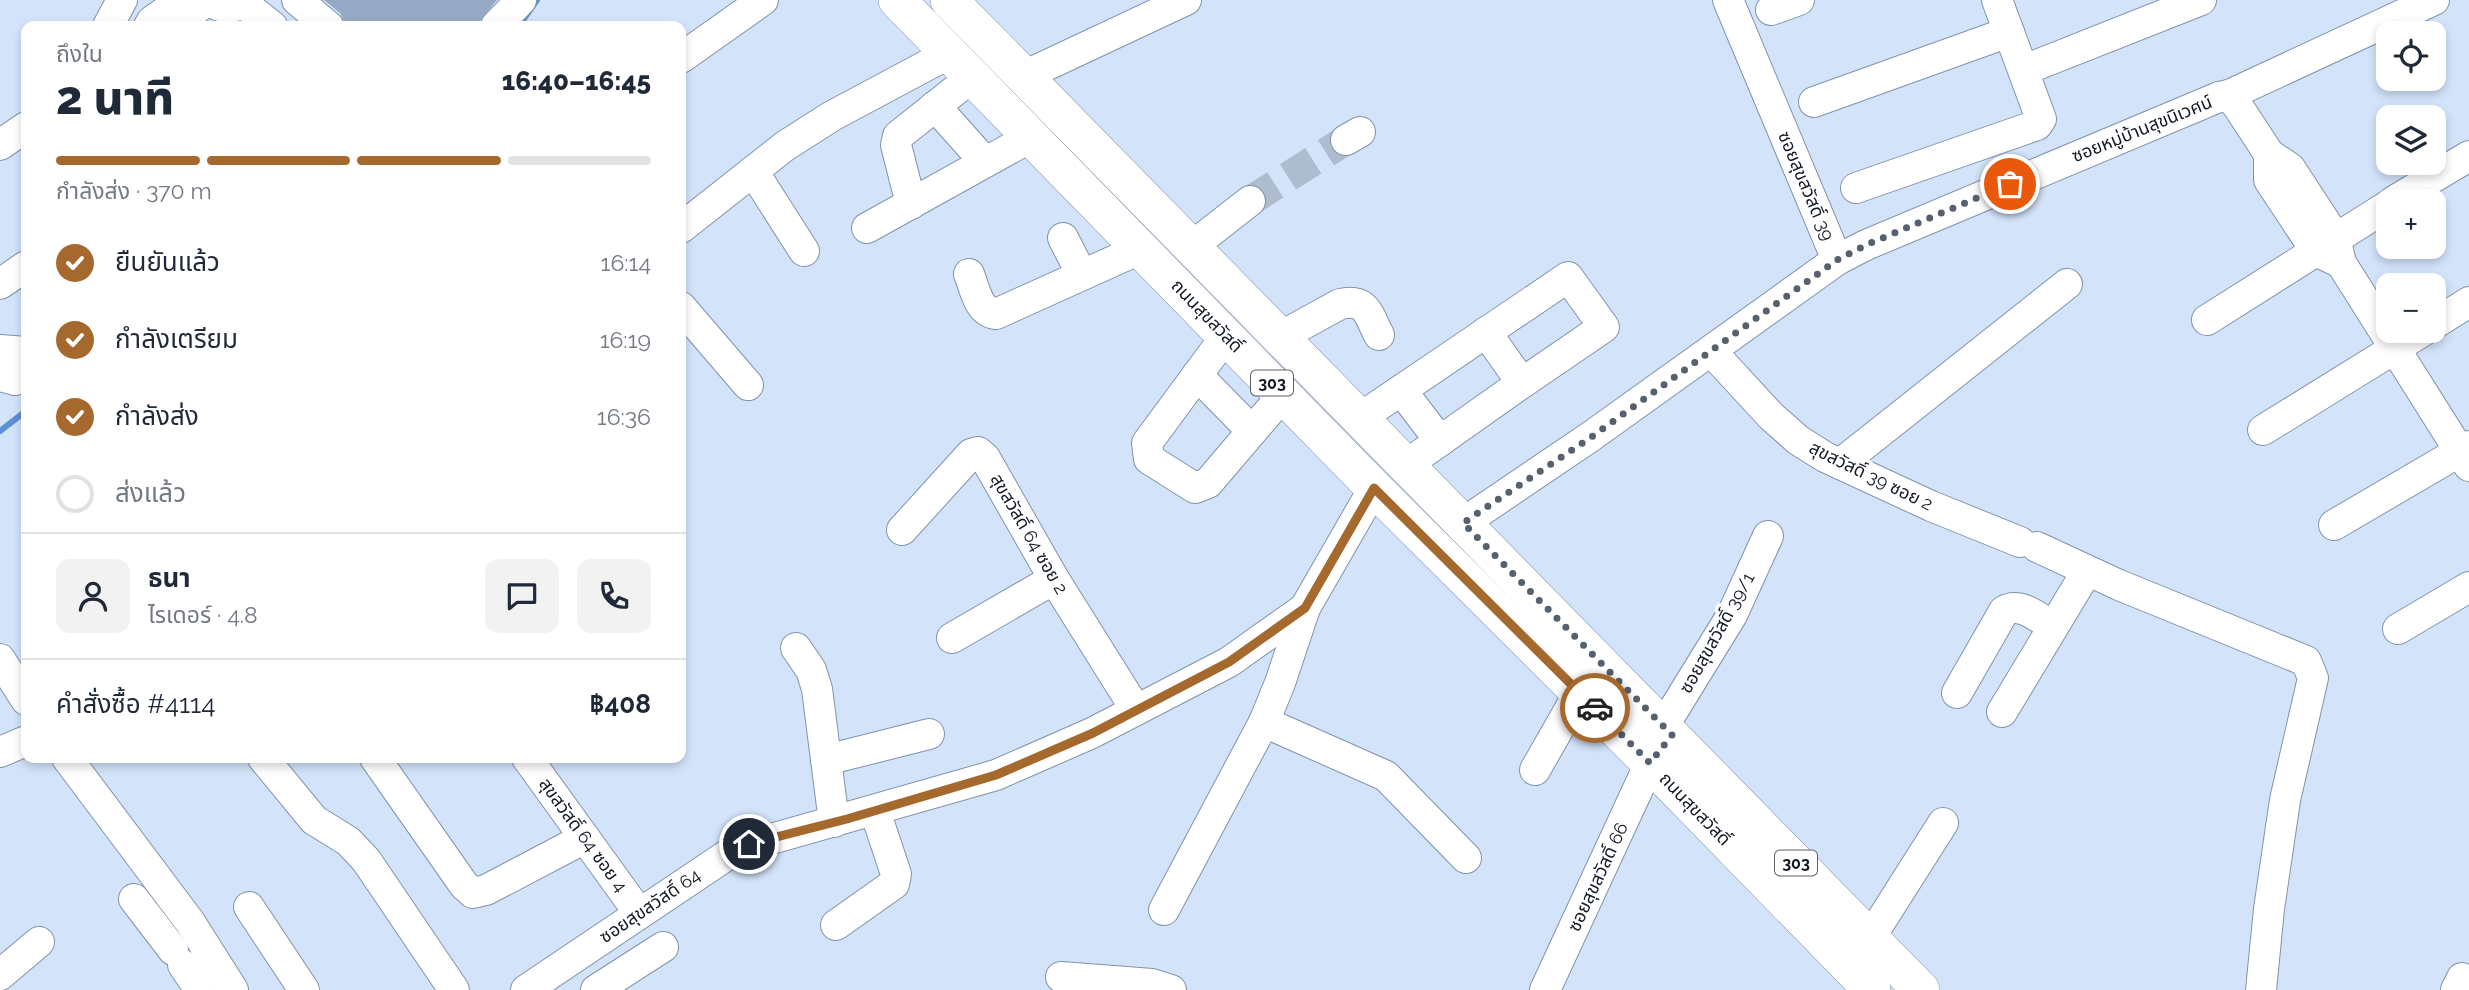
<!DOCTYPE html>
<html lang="th">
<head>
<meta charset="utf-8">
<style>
	body { margin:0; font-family:Raleway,"Noto Sans Thai",sans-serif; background:#f2f2f3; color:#1f2937; height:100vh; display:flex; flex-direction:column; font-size:26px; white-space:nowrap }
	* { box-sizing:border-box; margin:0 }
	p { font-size:23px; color:#747a83 }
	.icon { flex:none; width:38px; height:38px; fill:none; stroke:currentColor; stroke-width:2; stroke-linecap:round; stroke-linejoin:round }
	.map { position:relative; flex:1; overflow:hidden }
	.details { position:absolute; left:21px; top:21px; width:665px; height:742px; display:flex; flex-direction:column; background:#fff; border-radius:14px; box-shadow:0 4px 10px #0003 }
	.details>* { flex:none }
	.tools { position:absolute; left:2376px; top:21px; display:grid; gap:14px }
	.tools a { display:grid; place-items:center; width:70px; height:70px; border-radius:14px; background:#fff; box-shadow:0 4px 10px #0003; font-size:35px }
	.pin { position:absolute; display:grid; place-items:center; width:60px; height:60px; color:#fff; margin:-30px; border:4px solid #fff; border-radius:50%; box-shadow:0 2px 7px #0007 }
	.courier { position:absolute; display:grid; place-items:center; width:70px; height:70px; margin:-35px; border:5px solid #a6692d; border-radius:50%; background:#fff; color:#222; box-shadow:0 2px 9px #0007 }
	.head em { font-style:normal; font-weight:800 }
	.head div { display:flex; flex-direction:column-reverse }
	.head { display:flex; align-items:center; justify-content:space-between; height:119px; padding:0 35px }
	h1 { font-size:46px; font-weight:800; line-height:52px }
	.bar { display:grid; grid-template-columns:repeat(4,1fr); gap:10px 7px; align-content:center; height:84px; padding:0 35px }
	.bar i { height:9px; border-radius:5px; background:#e0e1e3 }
	.bar .current { background:#a6692d }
	.bar p { grid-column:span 4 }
	.line { display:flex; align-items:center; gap:18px; padding:0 35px; border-top:2px solid #e0e1e3 }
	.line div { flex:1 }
	.round { display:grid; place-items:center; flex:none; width:74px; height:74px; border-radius:14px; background:#f2f2f3 }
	ol { padding:0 35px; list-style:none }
	li { display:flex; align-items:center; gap:21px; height:77px }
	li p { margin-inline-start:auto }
	li .icon { padding:7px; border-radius:50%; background:#a6692d; color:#fff; stroke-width:4 }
	li:last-child { color:#747a83 }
	li i { width:38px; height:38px; border:4px solid #e0e1e3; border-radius:50% }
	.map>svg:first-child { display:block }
</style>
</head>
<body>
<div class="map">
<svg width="2469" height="990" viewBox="0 0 2469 990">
	<rect width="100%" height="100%" fill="#d3e4fa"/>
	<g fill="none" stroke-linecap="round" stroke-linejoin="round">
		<g stroke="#5e90d4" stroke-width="6">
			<path d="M519,26l18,-26"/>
			<path d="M0,431l26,-20"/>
		</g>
	</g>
	<path fill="#97aac5" d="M324,0h173l-21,26h-130l-6,-13z"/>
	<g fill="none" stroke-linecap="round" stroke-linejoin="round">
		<path stroke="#adbccf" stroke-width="30" stroke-dasharray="30 15" stroke-linecap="butt" d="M1250,201l96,-61"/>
		<g stroke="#8092ac" stroke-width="32">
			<g id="minor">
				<path d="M210,0c11,10 25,10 35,0"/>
				<path d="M297,0l31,26"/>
				<path d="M243,3l29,23"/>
				<path d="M1771,10l28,-10"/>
				<path d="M108,26l14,-26"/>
				<path d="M149,26l3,-5 30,-21"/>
				<path d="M173,26l35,-26"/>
				<path d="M496,26l25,-26"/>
				<path d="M681,58l82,-58"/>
				<path d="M2024,70l177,-70"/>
				<path d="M1024,76l162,-76"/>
				<path d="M2229,95l205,-95"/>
				<path d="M1814,102l195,-70"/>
				<path d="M935,106l50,56"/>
				<path d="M1346,140l14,-8"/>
				<path d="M0,145l26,-18"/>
				<path d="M2269,154l21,14 45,69 6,26 -25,-12 -47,-71z"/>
				<path d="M753,171l51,80"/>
				<path d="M1856,188l181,-63 4,-6 -44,-119"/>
				<path d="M2394,201l75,-45"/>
				<path d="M911,204l-15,-59 2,-9 74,-59"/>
				<path d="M681,228l104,-82 47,-30 118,-63"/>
				<path d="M867,228l164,-91"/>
				<path d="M1063,238l19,37"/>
				<path d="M1191,247l59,-46"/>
				<path d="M1837,260l29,-15 353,-148 10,-2 10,13 30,46"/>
				<path d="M2341,263l128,203"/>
				<path d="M969,274c6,15 9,38 27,40l144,-65"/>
				<path d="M0,284l26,-18"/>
				<path d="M681,307l67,78"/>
				<path d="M2207,320l182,-115"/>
				<path d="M2434,324l35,-22"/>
				<path d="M1226,336l-79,107 2,16 46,29 13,-5 75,-88"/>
				<path d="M1280,337l60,-33c27,-6 28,10 39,31"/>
				<path d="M0,350l26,2"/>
				<path d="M1711,351l60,65 27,24 27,17 106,49 89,36"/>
				<path d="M1197,375l55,56"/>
				<path d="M0,376l15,4 11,-3"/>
				<path d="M1401,390l39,51"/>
				<path d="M1360,418l208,-141 36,50 -82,56"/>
				<path d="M2263,430l160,-99"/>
				<path d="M1840,464l227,-180"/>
				<path d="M1406,465l116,-82 -36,-51"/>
				<path d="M1463,523l127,-86 247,-177 -109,-260"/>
				<path d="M2334,525l135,-79"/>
				<path d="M902,530l69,-76 7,-2 7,6 69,121 82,131"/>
				<path d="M2037,547l82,38 187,76 7,17 -28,122 -16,109 -8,81"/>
				<path d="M1305,608l-25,75 -16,39 122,54 80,82"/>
				<path d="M2398,629l71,-42"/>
				<path d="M952,638l102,-59"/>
				<path d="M796,648l15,22 6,19 17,133"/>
				<path d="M0,659l26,41"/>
				<path d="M1957,693l47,-82c16,-10 34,7 49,15"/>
				<path d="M2002,712l85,-141"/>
				<path d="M1663,727l69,-112 36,-79"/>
				<path d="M0,752l26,-11"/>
				<path d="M67,758l123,164 43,68"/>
				<path d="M263,758l51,62 34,21 18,19 88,130"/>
				<path d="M375,758l89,127 9,8 13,-3 99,-52"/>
				<path d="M527,758l112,155"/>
				<path d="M826,760l103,-26"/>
				<path d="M1535,770l44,-77"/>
				<path d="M134,899l39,51"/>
				<path d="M249,907l55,83"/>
				<path d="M1164,910l100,-188"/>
				<path d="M836,925l58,-41 2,-10 -21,-63"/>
				<path d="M1870,938l73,-115"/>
				<path d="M183,965l17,25"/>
				<path d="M0,975l39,-33"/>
				<path d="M1061,977l91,7 19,6"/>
				<path d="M526,990l210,-141 260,-74 96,-42 137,-71 76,-54 69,-120"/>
				<path d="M596,990l67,-43"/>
				<path d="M1545,990l105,-227 12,-15"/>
				<path d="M2456,990l6,-12"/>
			</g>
		</g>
		<g stroke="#8092ac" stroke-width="38">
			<g id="major">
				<path d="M897,0l477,488 276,275 222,227"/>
				<path d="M949,0l972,990"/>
			</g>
		</g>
		<use href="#minor" stroke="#fff" stroke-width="30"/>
		<use href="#major" stroke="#fff" stroke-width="37"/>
	</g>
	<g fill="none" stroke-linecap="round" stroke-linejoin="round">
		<path stroke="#56616f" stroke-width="7" stroke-dasharray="0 12.6" d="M1595,708l55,55 22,-28 -209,-212 127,-85 247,-178 29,-15 144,-61"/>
		<path stroke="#a6692d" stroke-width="9" d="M749,844l98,-25 149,-44 97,-42 136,-71 76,-54 69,-120 221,220"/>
	</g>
	<g text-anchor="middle" stroke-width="7" stroke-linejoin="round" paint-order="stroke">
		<g fill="#fff" stroke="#5a5f66" stroke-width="2">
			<rect x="1251" y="370.5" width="42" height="25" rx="5"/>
			<rect x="1775" y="850.5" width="42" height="25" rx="5"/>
		</g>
		<g font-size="16" font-weight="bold" fill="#131a24">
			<text x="1272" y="389">303</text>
			<text x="1796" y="869">303</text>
		</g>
		<g font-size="18" fill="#131a24" stroke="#fff">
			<text transform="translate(2142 129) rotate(-22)" y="6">ซอยหมู่บ้านสุขนิเวศน์</text>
			<text transform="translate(1806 186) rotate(67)" y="6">ซอยสุขสวัสดิ์ 39</text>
			<text transform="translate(1207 316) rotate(46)" y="6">ถนนสุขสวัสดิ์</text>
			<text transform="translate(1871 476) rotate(26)" y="6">สุขสวัสดิ์ 39 ซอย 2</text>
			<text transform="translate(1029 534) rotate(60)" y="6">สุขสวัสดิ์ 64 ซอย 2</text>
			<text transform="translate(1717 633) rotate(-61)" y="6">ซอยสุขสวัสดิ์ 39/1</text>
			<text transform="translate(1695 809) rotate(46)" y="6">ถนนสุขสวัสดิ์</text>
			<text transform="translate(583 835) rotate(54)" y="6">สุขสวัสดิ์ 64 ซอย 4</text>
			<text transform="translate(1598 877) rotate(-65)" y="6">ซอยสุขสวัสดิ์ 66</text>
			<text transform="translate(650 906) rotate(-34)" y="6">ซอยสุขสวัสดิ์ 64</text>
		</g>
	</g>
</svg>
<div class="tools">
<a><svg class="icon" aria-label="locate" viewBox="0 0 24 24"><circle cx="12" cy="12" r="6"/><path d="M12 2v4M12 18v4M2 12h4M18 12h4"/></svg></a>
<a><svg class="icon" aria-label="layers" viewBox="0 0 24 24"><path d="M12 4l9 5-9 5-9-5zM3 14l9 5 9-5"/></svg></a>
<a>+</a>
<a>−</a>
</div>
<div class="pin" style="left:2010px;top:184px;background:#ea580c"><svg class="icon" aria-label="bag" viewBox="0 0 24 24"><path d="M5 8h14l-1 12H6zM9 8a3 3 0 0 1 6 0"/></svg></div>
<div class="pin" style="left:749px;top:844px;background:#1f2937"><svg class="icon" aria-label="home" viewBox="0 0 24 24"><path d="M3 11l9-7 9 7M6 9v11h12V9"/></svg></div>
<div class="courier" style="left:1595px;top:708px"><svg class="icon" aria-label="car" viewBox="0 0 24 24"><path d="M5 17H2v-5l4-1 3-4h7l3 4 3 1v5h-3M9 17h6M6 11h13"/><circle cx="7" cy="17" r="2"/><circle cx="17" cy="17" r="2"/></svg></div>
<section class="details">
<div class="head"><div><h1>2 นาที</h1><p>ถึงใน</p></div><em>16:40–16:45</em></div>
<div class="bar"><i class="current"></i><i class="current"></i><i class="current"></i><i></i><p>กำลังส่ง · 370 m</p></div>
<ol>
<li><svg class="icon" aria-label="check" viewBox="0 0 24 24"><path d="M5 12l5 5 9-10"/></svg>ยืนยันแล้ว<p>16:14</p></li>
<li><svg class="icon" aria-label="check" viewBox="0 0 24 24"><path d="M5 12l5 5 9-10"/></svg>กำลังเตรียม<p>16:19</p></li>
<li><svg class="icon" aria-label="check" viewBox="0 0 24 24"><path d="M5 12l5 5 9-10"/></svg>กำลังส่ง<p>16:36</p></li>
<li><i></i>ส่งแล้ว</li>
</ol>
<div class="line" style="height:126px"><a class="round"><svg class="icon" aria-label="person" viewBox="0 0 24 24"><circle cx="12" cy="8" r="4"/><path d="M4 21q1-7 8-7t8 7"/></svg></a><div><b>ธนา</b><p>ไรเดอร์ · 4.8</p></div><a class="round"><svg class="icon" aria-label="chat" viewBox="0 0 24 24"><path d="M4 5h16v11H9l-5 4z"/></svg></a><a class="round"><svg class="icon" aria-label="phone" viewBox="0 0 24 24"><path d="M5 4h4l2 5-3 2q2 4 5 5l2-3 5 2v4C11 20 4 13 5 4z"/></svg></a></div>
<div class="line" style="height:91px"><div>คำสั่งซื้อ #4114</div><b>฿408</b></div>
</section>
</div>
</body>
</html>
